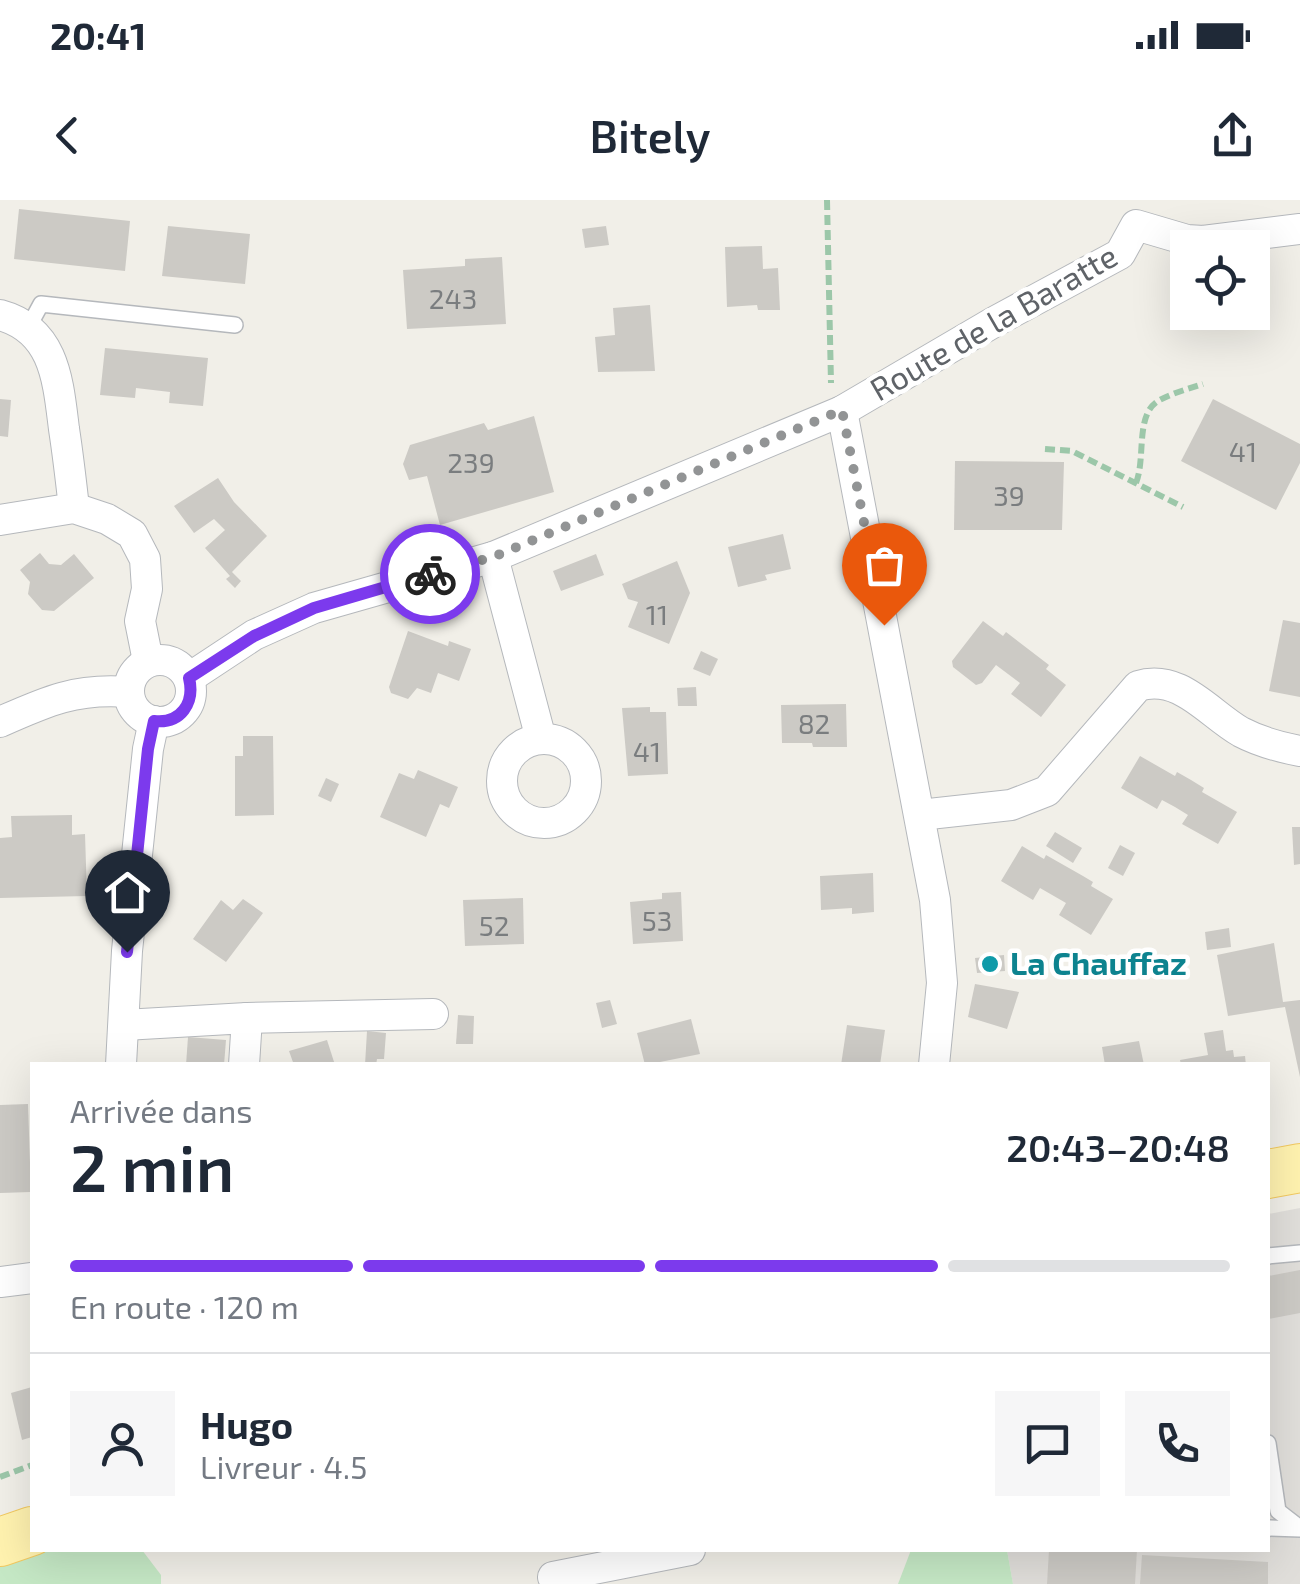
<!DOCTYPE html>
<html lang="fr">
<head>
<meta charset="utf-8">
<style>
	body { margin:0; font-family:"Exo 2",sans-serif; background:#f6f6f7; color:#1f2937; height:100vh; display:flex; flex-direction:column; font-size:38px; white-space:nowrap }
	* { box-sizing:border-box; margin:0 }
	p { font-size:32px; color:#747a83 }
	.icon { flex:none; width:55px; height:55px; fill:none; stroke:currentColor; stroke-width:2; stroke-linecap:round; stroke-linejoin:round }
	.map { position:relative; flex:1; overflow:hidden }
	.panel { position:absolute; left:30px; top:862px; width:1240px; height:490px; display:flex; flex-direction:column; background:#fff; border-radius:0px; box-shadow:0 10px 40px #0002 }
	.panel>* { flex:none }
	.controls { position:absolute; left:1170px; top:30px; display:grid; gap:20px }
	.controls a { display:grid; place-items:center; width:100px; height:100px; border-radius:0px; background:#fff; box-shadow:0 10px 40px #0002; font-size:50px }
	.pin { position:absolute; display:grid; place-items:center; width:85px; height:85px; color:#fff; margin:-102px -42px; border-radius:50% 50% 50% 0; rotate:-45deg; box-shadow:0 0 10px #0007 }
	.pin .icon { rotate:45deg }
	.courier { position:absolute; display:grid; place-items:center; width:100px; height:100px; margin:-50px; border:8px solid #7c3aed; border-radius:50%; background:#fff; color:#222; box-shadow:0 2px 12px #0007 }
	.head em { font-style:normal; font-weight:600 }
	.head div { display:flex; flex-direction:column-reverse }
	.head { display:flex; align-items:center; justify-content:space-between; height:170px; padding:0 40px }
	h1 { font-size:65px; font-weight:600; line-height:75px }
	.bar { display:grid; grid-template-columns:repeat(4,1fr); gap:15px 10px; align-content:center; height:120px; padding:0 40px }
	.bar i { height:12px; border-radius:8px; background:#e0e1e3 }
	.bar .on { background:#7c3aed }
	.bar p { grid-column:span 4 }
	.line { display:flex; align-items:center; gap:25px; padding:0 40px; border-top:2px solid #e0e1e3 }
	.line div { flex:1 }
	.round { display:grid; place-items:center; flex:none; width:105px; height:105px; border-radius:0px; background:#f6f6f7 }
	.status { display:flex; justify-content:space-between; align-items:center; height:70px; padding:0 50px; background:#fff; direction:ltr }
	.status svg { height:28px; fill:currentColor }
	header { display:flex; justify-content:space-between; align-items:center; height:130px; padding:0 40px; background:#fff; font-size:45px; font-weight:600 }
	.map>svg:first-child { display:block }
</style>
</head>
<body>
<div class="status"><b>20:41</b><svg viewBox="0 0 49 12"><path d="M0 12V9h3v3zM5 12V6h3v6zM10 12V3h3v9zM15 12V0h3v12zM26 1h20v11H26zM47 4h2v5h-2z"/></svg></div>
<header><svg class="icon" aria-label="back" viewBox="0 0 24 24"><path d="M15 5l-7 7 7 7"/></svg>Bitely<svg class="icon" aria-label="share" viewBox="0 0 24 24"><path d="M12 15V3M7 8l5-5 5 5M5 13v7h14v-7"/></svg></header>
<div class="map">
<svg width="1300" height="1384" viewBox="0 0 1300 1384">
	<rect width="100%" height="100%" fill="#f1efe8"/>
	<path fill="#e0deda" d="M1300,1008v376h-287l-6,-34h261v-336z"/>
	<g fill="#c5e8c5">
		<path d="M35,1350h107l19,25v9h-161v-20z"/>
		<path d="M911,1350h96l6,34h-115z"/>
	</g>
	<g fill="#cccac5">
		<path d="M19,9l111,12 -5,50 -111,-12z"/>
		<path d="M168,26l82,8 -5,50 -83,-8z"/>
		<path d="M606,26l3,19 -24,3 -3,-19z"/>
		<path d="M762,46l1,23 15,-1 2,42h-22l-1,-5 -30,2 -2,-60z"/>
		<path d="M502,57l4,67 -99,5 -4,-59 62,-4v-7z"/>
		<path d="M650,105l5,66 -57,1 -3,-35 20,-2 -2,-27z"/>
		<path d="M105,148l103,10 -5,48 -34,-3 1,-11 -34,-4 -1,10 -35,-3z"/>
		<path d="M0,199l11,1 -3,37 -8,-1z"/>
		<path d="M1213,199l87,45v19l-24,47 -95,-49z"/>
		<path d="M534,216l20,76 -114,33 -13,-49 -18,4 -6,-16 7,-19 74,-22 4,7z"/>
		<path d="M955,261l109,1 -2,68h-108z"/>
		<path d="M218,278l16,24 33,34 -35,36 9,9 -6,7 -9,-9 4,-3 -25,-28 20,-18 -11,-11 -20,14 -20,-27z"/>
		<path d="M783,334l8,35 -26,6 2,5 -29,7 -10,-40z"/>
		<path d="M40,353l9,11 12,1 13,-11 20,24 -40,33 -12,-1 -14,-16 2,-12 -10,-12z"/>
		<path d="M596,354l8,21 -43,16 -8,-20z"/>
		<path d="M677,361l13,32 -21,51 -41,-17 10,-25 -10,-3 -6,-15z"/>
		<path d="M1283,420l17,3v74l-31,-6z"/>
		<path d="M983,421l20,15 3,-4 43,33 -3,4 20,16 -25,32 -30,-23 9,-11 -24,-18 -14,18 -6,2 -23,-18 -1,-6z"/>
		<path d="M408,431l40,15 1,-5 22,8 -12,32 -21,-8 -7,20 -14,-5 -9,11 -17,-6 -2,-6z"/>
		<path d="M701,451l17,8 -8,17 -17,-7z"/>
		<path d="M696,487l1,19h-19l-1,-18z"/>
		<path d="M846,504l1,43h-34l-1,-4h-30l-1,-38z"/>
		<path d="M650,507v5h16l2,62 -40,2 -6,-68z"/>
		<path d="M243,536h30l1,79 -39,1v-60h8z"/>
		<path d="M1140,556l35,20 2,-4 14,8 13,8 -2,4 35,20 -19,32 -36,-20 6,-9 -13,-8 -13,-7 -5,9 -36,-21z"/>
		<path d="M418,570l40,17 -9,21 -9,-4 -14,33 -46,-20 19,-44 15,6z"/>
		<path d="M326,578l13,6 -8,18 -13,-6z"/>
		<path d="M72,615v20l13,-1 2,62 -87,2v-60l12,-1 -1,-21z"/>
		<path d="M1292,627h8v37l-6,1z"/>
		<path d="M1055,632l27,16 -9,15 -27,-17z"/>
		<path d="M1120,645l15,8 -12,23 -15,-8z"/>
		<path d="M1022,646l22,13 2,-4 37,21 10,6 -2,4 22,13 -22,36 -32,-20 7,-12 -26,-15 -7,12 -32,-19z"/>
		<path d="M873,673l1,39 -22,2v-6l-31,2 -1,-34z"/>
		<path d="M681,692l2,49 -50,3 -3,-42 32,-3v-6z"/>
		<path d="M523,698l1,46 -59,2 -2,-46z"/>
		<path d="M243,699l20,14 -37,49 -33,-23 28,-39 12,10z"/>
		<path d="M1229,728l2,19 -24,3 -2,-18z"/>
		<path d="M1274,743l9,59 17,-2v77l-15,-70 -57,9 -11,-61z"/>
		<path d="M1004,755l1,16 -28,2 -2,-15z"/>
		<path d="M975,784l44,8 -12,37 -39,-12z"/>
		<path d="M610,800l7,24 -15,4 -6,-25z"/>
		<path d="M458,815l16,1 -1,28h-17z"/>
		<path d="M691,819l9,35 -55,11 -8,-32z"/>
		<path d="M847,825l38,5 -5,35h-39z"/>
		<path d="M1223,830l3,21 7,-1 1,7 11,-1 1,9h-65l-1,-5 28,-5 -4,-22z"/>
		<path d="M367,831l19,2 -2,26h-7l-1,6h-11z"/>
		<path d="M188,837l38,3 -2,25h-38z"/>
		<path d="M327,840l8,25h-41l-5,-14z"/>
		<path d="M1139,841l5,24h-39l-3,-18z"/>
		<path d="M28,904l3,88 -31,1v-88z"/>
		<path d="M1300,1070v43l-32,6v-43z"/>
		<path d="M32,1187v50l-10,3 -11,-47z"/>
		<path d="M1049,1350h88l-2,34h-88z"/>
		<path d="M1142,1355l126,7v22h-128z"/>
	</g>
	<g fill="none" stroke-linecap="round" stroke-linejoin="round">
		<g stroke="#b5b8bc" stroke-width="18">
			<g id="lane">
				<path d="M28,128l13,-24 194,21"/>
				<path d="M1268,1056l32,-3"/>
				<path d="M1268,1243l10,68 22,17"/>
				<path d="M1268,1328l32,1"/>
			</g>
		</g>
		<g stroke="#b5b8bc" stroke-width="32">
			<g id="street">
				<path d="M0,115c55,15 58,66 64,114 4,26 7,52 10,79"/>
				<path d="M842,211l93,489 7,83 -8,82"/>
				<path d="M0,320l74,-12 33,11 25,15 13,25 2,30 -7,32 8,40"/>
				<path d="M493,357l48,182"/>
				<circle cx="160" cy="491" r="31"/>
				<path d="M189,478l65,-43 60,-27 179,-51 349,-146 152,-89 126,-68 16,-29 51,15 16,1 97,-12"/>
				<path d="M0,522c47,-21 76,-34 128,-30"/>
				<circle cx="544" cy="581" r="42"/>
				<path d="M920,615l91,-10 36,-14 91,-105c42,-13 70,27 103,46 19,10 38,15 59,19"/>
				<path d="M247,818l186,-4"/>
				<path d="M124,825l123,-7 -3,47"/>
				<path d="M121,865l6,-114 21,-202 6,-28"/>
				<path d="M0,1082l32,-4"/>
				<path d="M553,1377l137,-27"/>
			</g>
		</g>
		<g stroke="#f2c960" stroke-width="50">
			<g id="primary">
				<path d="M1268,974l32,-6"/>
				<path d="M0,1342l32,-11"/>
			</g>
		</g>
		<g stroke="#9cc7a9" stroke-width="6" stroke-dasharray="10 5" stroke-linecap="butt">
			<path d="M827,0l4,183"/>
			<path d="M1045,249l27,2 111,56"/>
			<path d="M1136,283c10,-25 -1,-68 22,-82 14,-8 30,-12 45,-17"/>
			<path d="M0,1277l32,-12"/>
		</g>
		<use href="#lane" stroke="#fff" stroke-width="15"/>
		<use href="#street" stroke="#fff" stroke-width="30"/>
		<use href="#primary" stroke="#fff2af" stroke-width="48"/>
	</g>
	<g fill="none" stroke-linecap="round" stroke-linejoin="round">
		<path stroke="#929495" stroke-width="10" stroke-dasharray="0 18" d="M430,374l63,-17 349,-147 42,215"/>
		<path stroke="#7c3aed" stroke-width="12" d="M127,752l21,-203 6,-28c27,3 41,-18 35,-43l65,-42 60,-28 116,-34"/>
	</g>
	<circle fill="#0f9aa8" stroke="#fff" stroke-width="4" cx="990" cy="764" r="10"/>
	<g text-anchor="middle" stroke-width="9" stroke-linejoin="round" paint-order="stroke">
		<g font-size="28" fill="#7a7d7f">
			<text x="453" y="109">243</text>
			<text x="1243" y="262">41</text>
			<text x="471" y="273">239</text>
			<text x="1009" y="306">39</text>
			<text x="657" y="425">11</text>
			<text x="814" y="534">82</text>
			<text x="647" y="562">41</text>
			<text x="657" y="731">53</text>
			<text x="494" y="736">52</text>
		</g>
		<g font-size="32" fill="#5f6368" stroke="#fff">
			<text transform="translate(994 123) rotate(-30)" y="11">Route de la Baratte</text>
		</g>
		<g font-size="32" font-weight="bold" fill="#0d838f" stroke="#fff" text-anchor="start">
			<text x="1010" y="775">La Chauffaz</text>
		</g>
	</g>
</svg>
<div class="controls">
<a><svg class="icon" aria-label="locate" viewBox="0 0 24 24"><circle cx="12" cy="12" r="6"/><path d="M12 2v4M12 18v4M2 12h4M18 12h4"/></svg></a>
</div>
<div class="pin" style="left:884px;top:425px;background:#ea580c"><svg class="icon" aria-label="bag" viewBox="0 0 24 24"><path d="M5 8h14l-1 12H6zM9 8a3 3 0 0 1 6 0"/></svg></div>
<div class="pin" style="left:127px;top:752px;background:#1f2937"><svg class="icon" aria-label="home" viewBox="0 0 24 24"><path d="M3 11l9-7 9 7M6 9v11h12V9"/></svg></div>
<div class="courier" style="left:430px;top:374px"><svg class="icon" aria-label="bike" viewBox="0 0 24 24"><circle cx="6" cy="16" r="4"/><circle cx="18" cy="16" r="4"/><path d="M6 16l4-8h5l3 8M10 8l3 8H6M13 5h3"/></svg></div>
<section class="panel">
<div class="head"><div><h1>2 min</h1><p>Arrivée dans</p></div><em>20:43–20:48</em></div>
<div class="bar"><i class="on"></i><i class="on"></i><i class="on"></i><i></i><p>En route · 120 m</p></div>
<div class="line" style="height:180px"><a class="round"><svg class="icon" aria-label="person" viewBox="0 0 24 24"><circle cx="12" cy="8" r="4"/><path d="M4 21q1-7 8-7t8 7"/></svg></a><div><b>Hugo</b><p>Livreur · 4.5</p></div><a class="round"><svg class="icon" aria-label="chat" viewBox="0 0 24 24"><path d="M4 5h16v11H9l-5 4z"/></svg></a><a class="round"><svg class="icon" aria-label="phone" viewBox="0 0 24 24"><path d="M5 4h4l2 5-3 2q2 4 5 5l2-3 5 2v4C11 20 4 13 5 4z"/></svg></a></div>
</section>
</div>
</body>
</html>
